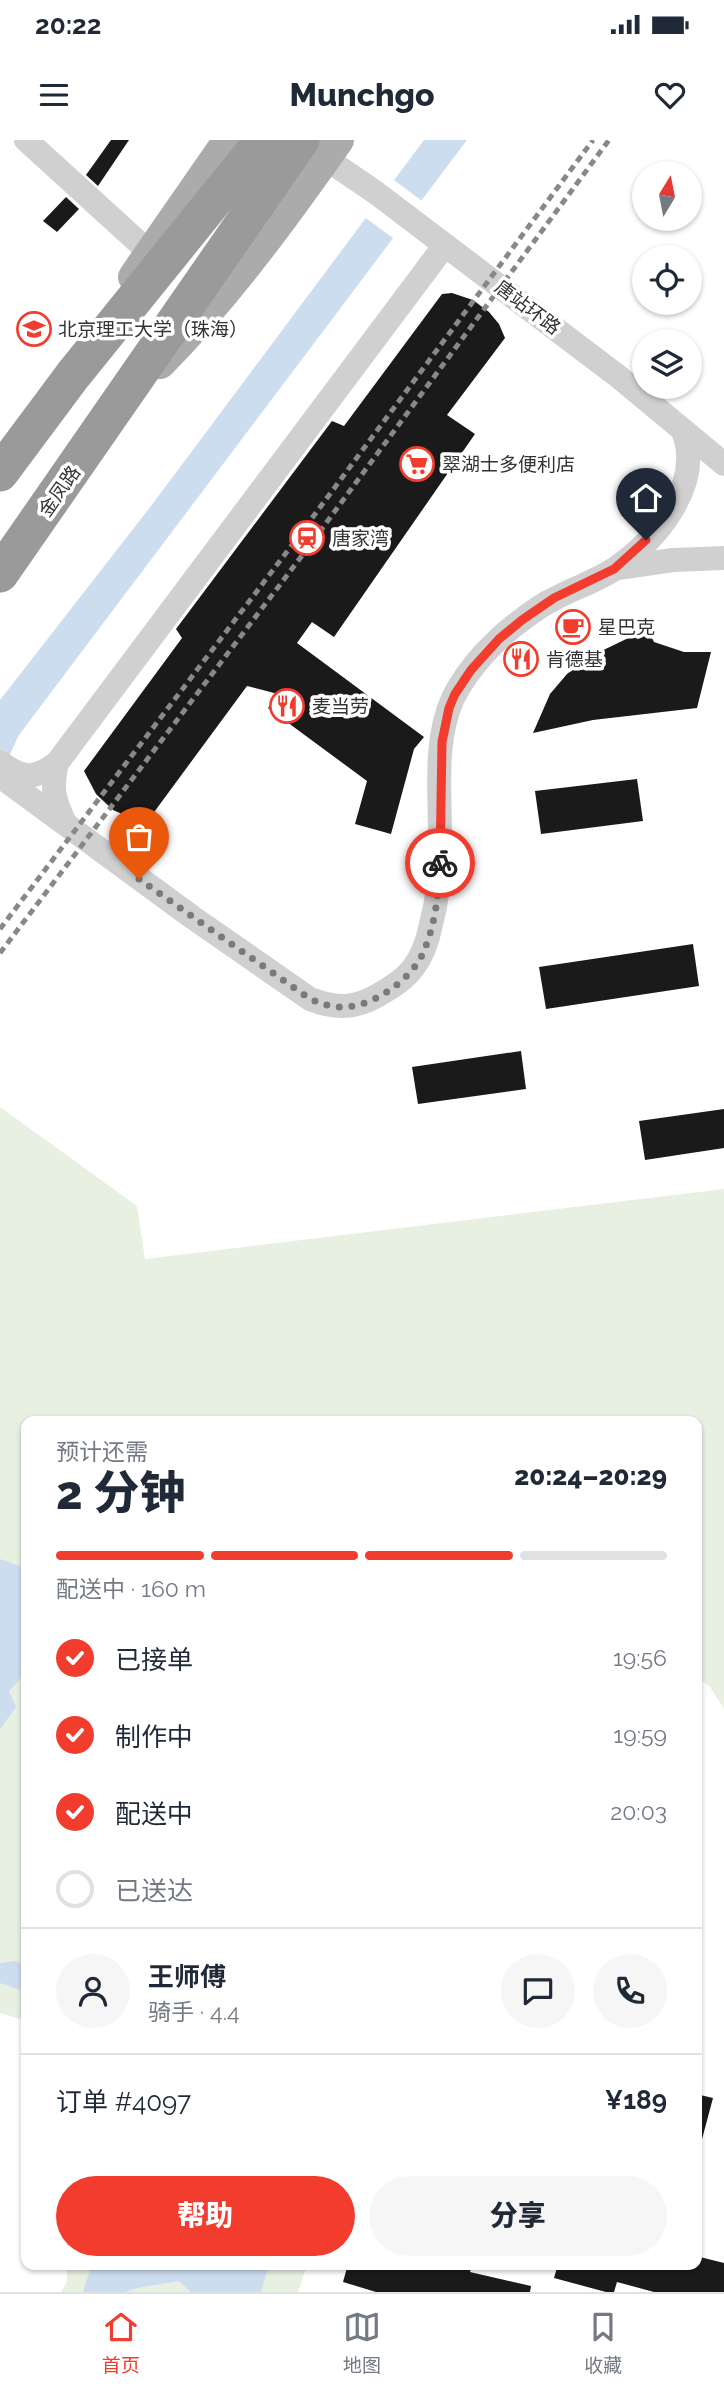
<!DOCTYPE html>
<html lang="zh">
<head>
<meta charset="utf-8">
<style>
	body { margin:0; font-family:Raleway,"Noto Sans SC",sans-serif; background:#f6f6f7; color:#1f2937; height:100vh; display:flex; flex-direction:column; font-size:26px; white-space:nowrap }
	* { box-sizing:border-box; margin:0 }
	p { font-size:23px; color:#747a83 }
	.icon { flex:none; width:38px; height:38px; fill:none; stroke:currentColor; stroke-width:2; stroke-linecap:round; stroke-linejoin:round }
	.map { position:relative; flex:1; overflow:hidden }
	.sheet { position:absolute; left:21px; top:1276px; width:681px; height:854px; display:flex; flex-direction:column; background:#fff; border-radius:14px; box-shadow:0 2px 5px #0004 }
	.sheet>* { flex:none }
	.needle { width:46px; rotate:10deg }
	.controls { position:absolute; left:632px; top:21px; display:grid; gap:14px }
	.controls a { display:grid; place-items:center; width:70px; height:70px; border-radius:50%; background:#fff; box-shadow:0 2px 5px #0004; font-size:35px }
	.pin { position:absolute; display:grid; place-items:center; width:60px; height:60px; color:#fff; margin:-72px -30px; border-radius:50% 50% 50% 0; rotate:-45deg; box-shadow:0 0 7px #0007 }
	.pin .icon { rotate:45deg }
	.courier { position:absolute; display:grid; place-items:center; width:70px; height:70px; margin:-35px; border:5px solid #f23c2d; border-radius:50%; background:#fff; color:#222; box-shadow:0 2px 9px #0007 }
	.summary em { font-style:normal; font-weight:800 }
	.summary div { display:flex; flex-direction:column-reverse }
	.summary { display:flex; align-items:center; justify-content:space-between; height:119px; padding:0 35px }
	h1 { font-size:46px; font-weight:800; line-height:52px }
	.bar { display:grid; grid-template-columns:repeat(4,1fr); gap:10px 7px; align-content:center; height:84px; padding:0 35px }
	.bar i { height:9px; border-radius:5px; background:#e0e1e3 }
	.bar .active { background:#f23c2d }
	.bar p { grid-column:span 4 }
	.line { display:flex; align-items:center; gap:18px; padding:0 35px; border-top:2px solid #e0e1e3 }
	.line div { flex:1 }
	.round { display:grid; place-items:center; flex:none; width:74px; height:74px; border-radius:37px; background:#f6f6f7 }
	ol { padding:0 35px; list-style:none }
	li { display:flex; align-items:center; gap:21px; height:77px }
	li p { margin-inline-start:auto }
	li .icon { padding:7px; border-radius:50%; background:#f23c2d; color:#fff; stroke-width:4 }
	li:last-child { color:#747a83 }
	li i { width:38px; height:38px; border:4px solid #e0e1e3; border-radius:50% }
	.button { display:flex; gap:14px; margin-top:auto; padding:14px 35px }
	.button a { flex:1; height:80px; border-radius:42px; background:#f23c2d; color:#fff; font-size:28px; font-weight:800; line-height:80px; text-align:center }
	.button a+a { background:#f6f6f7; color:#1f2937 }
	.status { display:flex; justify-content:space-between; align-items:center; height:49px; padding:0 35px; background:#fff; direction:ltr }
	.status svg { height:19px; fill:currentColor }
	header { display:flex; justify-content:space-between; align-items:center; height:91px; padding:0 35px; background:#fff; font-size:32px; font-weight:800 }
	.tabs { display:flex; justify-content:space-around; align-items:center; height:98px; border-top:2px solid #e0e1e3; background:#fff; font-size:19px; color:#747a83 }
	.tabs a { display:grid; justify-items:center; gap:4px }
	.tabs .active { color:#f23c2d }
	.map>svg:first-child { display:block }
</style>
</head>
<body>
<div class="status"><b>20:22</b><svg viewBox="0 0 49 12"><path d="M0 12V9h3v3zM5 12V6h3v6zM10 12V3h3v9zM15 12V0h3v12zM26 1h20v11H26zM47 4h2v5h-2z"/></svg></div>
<header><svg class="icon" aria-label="menu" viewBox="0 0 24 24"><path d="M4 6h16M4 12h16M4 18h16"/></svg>Munchgo<svg class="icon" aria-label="heart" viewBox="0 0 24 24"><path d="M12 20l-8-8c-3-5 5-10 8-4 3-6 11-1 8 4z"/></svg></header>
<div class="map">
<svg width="724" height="2152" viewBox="0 0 724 2152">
	<rect width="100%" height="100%" fill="#fff"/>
	<g fill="#e7f0e1">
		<path d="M0,967l137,99 8,53 579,-70v520l-14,-22 -13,-10 -1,-256h-670v600l-26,-8z"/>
		<path d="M67,2125h240l-9,27h-237l6,-10z"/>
	</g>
	<g fill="#cdddf0">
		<path d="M424,0h43l-448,595 -19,40v-75l151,-194z"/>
		<path d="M0,1419l26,9v104l-17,19 7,16 -16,22z"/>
		<path d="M15,1821l11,4v27l-26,-9v-20z"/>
		<path d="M89,2125v-1l180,1 -8,27h-70l-12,-11 -42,7 -12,4h-42l7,-22z"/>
	</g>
	<path fill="#fff" d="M391,38l34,25 -28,38 -34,-25z"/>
	<g fill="#1a1a1a">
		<path d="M111,0h18l-31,46 -12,-11z"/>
		<path d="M66,57l13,12 -22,23 -14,-11z"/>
		<path d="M452,153l21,7 16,12 10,12 6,14 -58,77 28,19 -141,203 -22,-15 -15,21 127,94 -10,12 -23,85 -36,-10 12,-43 -99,-73 10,-14 -31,-8 -98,133 -20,-2 -16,-7 -17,-16 -12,-23 98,-133 -6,-9 156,-208 12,5 98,-132z"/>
		<path d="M647,489l7,13 30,10h27l-14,56 -104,12 -60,13 17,-39 17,-20 24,-18z"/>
		<path d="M637,639l6,42 -102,13 -6,-43z"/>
		<path d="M693,804l6,42 -153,23 -7,-42z"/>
		<path d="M521,911l5,38 -108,15 -6,-37z"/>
		<path d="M724,969v39l-79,12 -6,-39z"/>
		<path d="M696,1954l17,4 -12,45 -5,-1z"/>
		<path d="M696,2116l28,7v29h-70l-37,-10 -3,10h-8l-52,-14 4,-14h138z"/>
		<path d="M348,2124h124l-2,8 61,14 -1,6h-154l-33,-10z"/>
	</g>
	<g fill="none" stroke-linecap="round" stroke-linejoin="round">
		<g stroke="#d0d0d0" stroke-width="24">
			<path d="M26,0l123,112"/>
			<path d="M325,18l50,34 244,185 105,87"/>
			<path d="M618,428l55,-8 51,-2"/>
			<path d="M0,622c22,17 34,18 57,1"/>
			<path d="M0,636l192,141 118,82c25,10 46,10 70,-5 12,-7 25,-15 33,-26 10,-13 15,-28 18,-44 8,-29 10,-59 9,-89 0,-44 -6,-95 13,-137 15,-30 43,-60 70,-79 9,-7 20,-15 31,-20 20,-11 43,-18 62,-31 41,-29 88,-84 67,-137"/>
			<path d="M64,681c-10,-22 -13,-33 -7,-58l388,-518"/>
		</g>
		<g stroke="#ababab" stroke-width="32">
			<path d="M134,137l95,-137"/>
			<path d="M160,223c67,-68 123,-145 178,-223"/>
		</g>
		<g stroke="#9a9a9a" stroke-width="37">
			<path d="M0,333l73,-98 190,-235"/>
			<path d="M0,434l301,-434"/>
		</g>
		<g stroke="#888" stroke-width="5" stroke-dasharray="7 5" stroke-linecap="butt">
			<path d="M0,789l289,-380 304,-409"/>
			<path d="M0,813l301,-396 308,-417"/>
		</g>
	</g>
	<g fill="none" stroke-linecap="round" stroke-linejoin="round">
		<path stroke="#7a7a7a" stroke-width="7" stroke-dasharray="0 12.6" d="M139,739l171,120c10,4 20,8 31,8 31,1 70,-27 82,-54 12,-27 16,-60 17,-90"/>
		<path stroke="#f23c2d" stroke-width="9" d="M440,723l2,-121 7,-34 6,-14 16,-24 28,-31 23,-19 32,-22 60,-29 32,-29"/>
	</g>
	<defs>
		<g id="university-ring" transform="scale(1.75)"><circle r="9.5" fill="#fff" stroke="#f23c2d" stroke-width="1.5"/><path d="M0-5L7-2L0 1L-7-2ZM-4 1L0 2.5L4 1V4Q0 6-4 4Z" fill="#f23c2d"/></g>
		<g id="supermarket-ring" transform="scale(1.75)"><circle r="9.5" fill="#fff" stroke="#f23c2d" stroke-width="1.5"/><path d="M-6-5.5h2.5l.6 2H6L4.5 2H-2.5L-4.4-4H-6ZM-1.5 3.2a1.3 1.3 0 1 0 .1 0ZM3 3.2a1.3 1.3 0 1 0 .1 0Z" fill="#f23c2d"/></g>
		<g id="station-ring" transform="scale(1.75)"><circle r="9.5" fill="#fff" stroke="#f23c2d" stroke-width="1.5"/><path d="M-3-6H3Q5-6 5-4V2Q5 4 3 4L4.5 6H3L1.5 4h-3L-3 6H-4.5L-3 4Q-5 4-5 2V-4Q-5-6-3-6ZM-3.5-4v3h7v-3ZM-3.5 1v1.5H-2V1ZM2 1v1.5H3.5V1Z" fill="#f23c2d"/></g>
		<g id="cafe-ring" transform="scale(1.75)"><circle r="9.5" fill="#fff" stroke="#f23c2d" stroke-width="1.5"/><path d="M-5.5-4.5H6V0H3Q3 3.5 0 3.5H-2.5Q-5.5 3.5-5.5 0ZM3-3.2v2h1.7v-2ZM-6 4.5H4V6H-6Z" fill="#f23c2d"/></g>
		<g id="restaurant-ring" transform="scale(1.75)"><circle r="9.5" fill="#fff" stroke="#f23c2d" stroke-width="1.5"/><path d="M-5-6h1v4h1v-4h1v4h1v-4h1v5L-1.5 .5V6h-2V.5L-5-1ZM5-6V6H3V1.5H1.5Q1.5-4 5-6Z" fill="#f23c2d"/></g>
	</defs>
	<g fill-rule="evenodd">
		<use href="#university-ring" x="34" y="189"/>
		<use href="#supermarket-ring" x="417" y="324"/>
		<use href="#station-ring" x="307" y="398"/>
		<use href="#cafe-ring" x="573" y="487"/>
		<use href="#restaurant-ring" x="521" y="519"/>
		<use href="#restaurant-ring" x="287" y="566"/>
	</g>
	<g text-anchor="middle" stroke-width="7" stroke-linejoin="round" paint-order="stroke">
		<g font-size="19" fill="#333" stroke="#fff">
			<text transform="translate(528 167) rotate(37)" y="7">唐站环路</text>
			<text transform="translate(59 351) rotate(-55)" y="7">金凤路</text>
		</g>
		<g font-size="19" fill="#333" stroke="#fff" text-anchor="start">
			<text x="58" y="196">北京理工大学（珠海）</text>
			<text x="442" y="331">翠湖士多便利店</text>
			<text x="332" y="405">唐家湾</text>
			<text x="598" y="494">星巴克</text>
			<text x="546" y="526">肯德基</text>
			<text x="312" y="573">麦当劳</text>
		</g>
	</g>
</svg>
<div class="controls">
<a><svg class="needle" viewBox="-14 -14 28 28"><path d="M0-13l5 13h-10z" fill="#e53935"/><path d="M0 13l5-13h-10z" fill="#747a83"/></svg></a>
<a><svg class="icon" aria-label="locate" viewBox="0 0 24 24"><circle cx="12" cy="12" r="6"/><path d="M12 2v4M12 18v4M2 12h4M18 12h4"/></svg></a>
<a><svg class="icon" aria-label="layers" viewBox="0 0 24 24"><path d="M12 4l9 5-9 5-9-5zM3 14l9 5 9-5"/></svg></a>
</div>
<div class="pin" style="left:139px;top:739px;background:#ea580c"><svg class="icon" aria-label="bag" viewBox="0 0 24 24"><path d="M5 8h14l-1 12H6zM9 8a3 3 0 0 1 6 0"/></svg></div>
<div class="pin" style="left:646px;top:400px;background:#1f2937"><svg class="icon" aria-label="home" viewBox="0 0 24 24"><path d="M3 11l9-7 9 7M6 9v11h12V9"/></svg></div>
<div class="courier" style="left:440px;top:723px"><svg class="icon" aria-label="bike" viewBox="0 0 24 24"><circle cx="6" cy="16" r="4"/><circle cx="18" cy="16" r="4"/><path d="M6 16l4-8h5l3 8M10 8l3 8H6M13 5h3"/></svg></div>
<section class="sheet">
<div class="summary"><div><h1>2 分钟</h1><p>预计还需</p></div><em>20:24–20:29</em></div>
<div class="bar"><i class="active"></i><i class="active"></i><i class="active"></i><i></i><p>配送中 · 160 m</p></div>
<ol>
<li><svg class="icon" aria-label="check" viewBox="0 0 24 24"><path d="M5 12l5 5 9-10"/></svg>已接单<p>19:56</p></li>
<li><svg class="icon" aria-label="check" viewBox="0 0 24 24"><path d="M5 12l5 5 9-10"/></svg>制作中<p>19:59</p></li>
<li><svg class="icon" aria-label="check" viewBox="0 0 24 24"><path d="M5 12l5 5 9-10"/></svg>配送中<p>20:03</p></li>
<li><i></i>已送达</li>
</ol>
<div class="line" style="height:126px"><a class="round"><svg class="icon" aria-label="person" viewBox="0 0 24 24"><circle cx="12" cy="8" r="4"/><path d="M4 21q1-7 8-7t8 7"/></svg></a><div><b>王师傅</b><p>骑手 · 4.4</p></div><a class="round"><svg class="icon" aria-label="chat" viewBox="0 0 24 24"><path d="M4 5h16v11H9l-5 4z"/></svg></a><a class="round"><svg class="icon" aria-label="phone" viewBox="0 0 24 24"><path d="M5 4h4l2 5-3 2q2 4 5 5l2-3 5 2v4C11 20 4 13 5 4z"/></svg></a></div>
<div class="line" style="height:91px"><div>订单 #4097</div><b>¥189</b></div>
<div class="button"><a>帮助</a><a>分享</a></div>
</section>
</div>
<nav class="tabs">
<a class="active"><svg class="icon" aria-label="home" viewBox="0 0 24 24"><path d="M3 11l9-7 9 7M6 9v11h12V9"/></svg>首页</a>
<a><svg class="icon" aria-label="map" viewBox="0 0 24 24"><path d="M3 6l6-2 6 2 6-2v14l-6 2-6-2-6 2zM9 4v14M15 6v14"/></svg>地图</a>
<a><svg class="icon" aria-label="saved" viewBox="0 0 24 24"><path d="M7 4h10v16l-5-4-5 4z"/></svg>收藏</a>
</nav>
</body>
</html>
